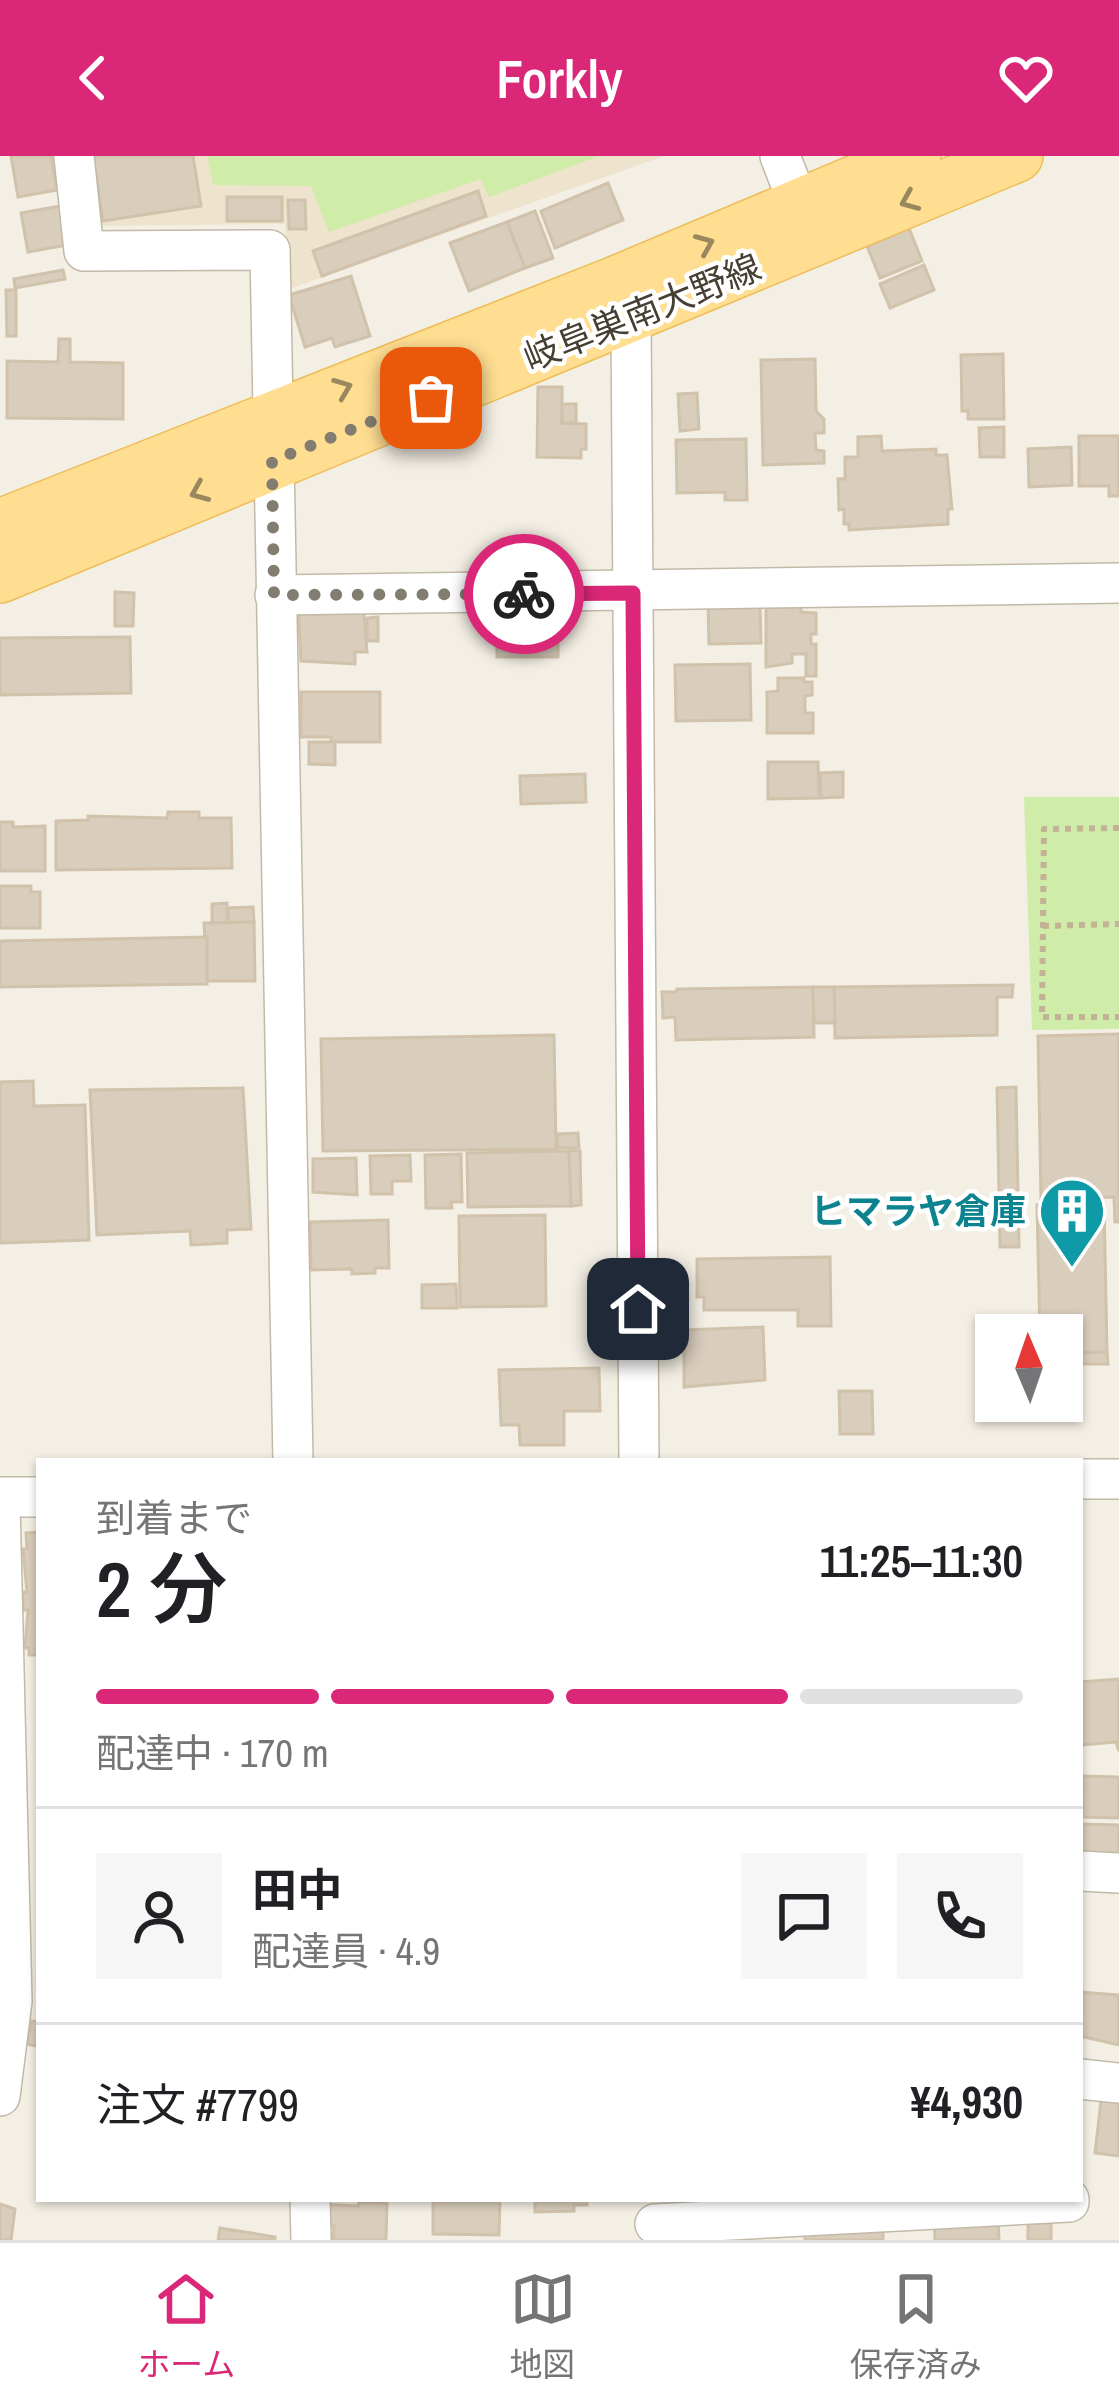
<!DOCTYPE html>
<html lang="ja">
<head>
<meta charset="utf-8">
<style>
	body { margin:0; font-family:"Archivo Narrow","Noto Sans JP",sans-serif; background:#f6f6f6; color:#202124; height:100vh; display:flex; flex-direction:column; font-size:45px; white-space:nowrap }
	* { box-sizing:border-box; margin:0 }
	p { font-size:39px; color:#757577 }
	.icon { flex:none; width:66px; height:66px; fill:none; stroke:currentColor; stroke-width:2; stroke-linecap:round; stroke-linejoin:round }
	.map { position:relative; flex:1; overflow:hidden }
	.details { position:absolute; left:36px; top:1302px; width:1047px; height:744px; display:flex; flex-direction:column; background:#fff; border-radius:0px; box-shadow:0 3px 9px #0004 }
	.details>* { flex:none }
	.needle { width:78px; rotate:358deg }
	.tools { position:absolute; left:975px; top:1158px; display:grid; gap:24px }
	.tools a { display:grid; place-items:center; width:108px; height:108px; border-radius:0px; background:#fff; box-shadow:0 3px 9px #0004; font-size:60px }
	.pin { position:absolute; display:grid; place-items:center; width:102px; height:102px; color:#fff; margin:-51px; border-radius:24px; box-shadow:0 6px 18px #0006 }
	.courier { position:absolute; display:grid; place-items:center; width:120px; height:120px; margin:-60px; border:9px solid #db2777; border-radius:50%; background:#fff; color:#222; box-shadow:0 3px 15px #0007 }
	.summary em { font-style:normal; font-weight:600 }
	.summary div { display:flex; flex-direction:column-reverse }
	.summary { display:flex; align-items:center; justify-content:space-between; height:204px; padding:0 60px }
	h1 { font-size:78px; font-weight:600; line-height:90px }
	.bar { display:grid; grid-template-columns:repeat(4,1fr); gap:18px 12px; align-content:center; height:144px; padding:0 60px }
	.bar i { height:15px; border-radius:9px; background:#e0e0e0 }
	.bar .on { background:#db2777 }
	.bar p { grid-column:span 4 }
	.line { display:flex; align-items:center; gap:30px; padding:0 60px; border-top:3px solid #e0e0e0 }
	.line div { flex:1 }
	.round { display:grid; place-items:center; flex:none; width:126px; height:126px; border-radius:0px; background:#f6f6f6 }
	header { display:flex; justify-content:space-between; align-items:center; height:156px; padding:0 60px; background:#db2777; color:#fff; font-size:54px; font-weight:600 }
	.menu { display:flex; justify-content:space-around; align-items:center; height:168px; border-top:3px solid #e0e0e0; background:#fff; font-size:33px; color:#757577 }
	.menu a { display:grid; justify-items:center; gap:6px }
	.menu .on { color:#db2777 }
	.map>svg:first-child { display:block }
</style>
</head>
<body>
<header><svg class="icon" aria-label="back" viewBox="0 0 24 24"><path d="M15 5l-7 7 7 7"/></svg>Forkly<svg class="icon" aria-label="heart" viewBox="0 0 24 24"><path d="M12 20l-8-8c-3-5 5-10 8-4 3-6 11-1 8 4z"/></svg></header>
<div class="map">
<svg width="1119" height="2084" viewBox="0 0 1119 2084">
	<rect width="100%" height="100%" fill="#f4efe4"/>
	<path fill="#eee4cd" d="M88,0h576l-375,133 -4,-65 -187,2z"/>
	<g fill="#cfeca9">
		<path d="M207,0h392l-110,41 -8,-18 -152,53 -18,-46 -98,-1z"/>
		<path d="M1024,641h95v232l-87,1z"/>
	</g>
	<g fill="#d9cdbc" stroke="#d1c2ab" stroke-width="3">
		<path d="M11,0h40l6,34 -39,7z"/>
		<path d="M93,0h100l8,50 -98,15z"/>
		<path d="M608,27l15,37 -68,28 -14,-37z"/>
		<path d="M478,35l8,25 -164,60 -9,-25z"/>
		<rect x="227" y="41" width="55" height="24"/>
		<path d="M288,44h17l1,29h-17z"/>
		<path d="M60,50l7,39 -39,7 -7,-39z"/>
		<path d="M535,55l18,47 -28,10 -18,-46z"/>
		<path d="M507,66l18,46 -56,23 -19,-48z"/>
		<path d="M909,72l13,33 -42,17 -13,-32z"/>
		<path d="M924,109l10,25 -44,18 -10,-24z"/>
		<path d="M63,114l2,9 -50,9 -1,-9z"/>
		<path d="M351,120l19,60 -35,11 -3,-9 -27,9 -16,-52z"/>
		<path d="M6,134h10v46h-9z"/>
		<path d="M59,183h11v23l53,1v56l-116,-1v-57l51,1z"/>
		<path d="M1003,198l1,65h-36v-8h-6l-1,-56z"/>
		<path d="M815,203l1,52 8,8v14h-9l1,17 8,1v12l-61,2 -2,-105z"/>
		<path d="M538,231h24v36l24,1v25h-5v9l-44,-1z"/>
		<path d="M697,237l2,36 -19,2 -2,-37z"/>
		<rect x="562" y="248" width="14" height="19"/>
		<path d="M1004,271v30h-24l-1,-29z"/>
		<path d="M881,280l1,15 54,-2v6h11l5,54h-4v15l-99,6v-6h-5v-15l-5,1 -1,-31h7v-22h13v-20z"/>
		<path d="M1079,280h40v60h-10v-10h-30z"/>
		<path d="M746,283l1,61h-22v-8l-48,1 -1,-53z"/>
		<path d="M1071,291l1,38 -43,2 -1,-38z"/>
		<path d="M115,436l19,1 -1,33h-18z"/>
		<path d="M323,447h40l4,49h-12v12l-54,-3 -3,-57h11v10h14z"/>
		<path d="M489,448h69v53h-61v-21h-7z"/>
		<path d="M760,448l1,39 -52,1 -1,-39z"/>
		<path d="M766,448h35v8l15,1v21h-5v10h5v32h-10v-22h-14v9l-26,4z"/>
		<path d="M378,461v24h-11v-23z"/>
		<path d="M130,481l1,56 -131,2v-57z"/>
		<path d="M750,508l1,56 -75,1 -1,-56z"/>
		<path d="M778,522h26v4h8v13l-7,1v17h8v20h-46v-41l11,-1z"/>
		<path d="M301,536h79v50h-49v-5h-30z"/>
		<path d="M309,586h26v23l-26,-1z"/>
		<path d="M768,606h50l1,36 -51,1z"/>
		<path d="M843,616v25l-22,1 -1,-25z"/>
		<path d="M585,618l1,28 -65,2 -1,-28z"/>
		<path d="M168,656h31v6h32l1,50 -176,2v-49l32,-1v-4l79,2z"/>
		<path d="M0,666h13v5l32,-1v45h-45z"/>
		<path d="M0,730h31v6h9v36h-40z"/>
		<path d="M227,747v20h-15v-19z"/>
		<path d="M253,751l1,15 -25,1 -1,-15z"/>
		<path d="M254,766l1,59h-48l-3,-58z"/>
		<path d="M207,781v47l-207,3v-46z"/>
		<path d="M1013,829l-1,12h-15v38l-162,3 -1,-51z"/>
		<path d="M813,831l1,50 -138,3 -1,-23 -12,1 -1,-26h14l1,-3z"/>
		<path d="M813,831h21l1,36h-21z"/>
		<path d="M1119,878v188h-4l-1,-25 -73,2 -3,-163z"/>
		<path d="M554,879l2,114 -233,2 -2,-112z"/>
		<path d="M33,925l1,25 51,-1 4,135 -89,3v-161z"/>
		<path d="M1016,931l3,160h-19l-3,-159z"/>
		<path d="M243,932l8,141 -24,1v13l-36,2 -1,-14 -93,4 -7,-145z"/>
		<path d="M578,977l1,15h-21l-1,-14z"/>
		<path d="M569,995l2,55 -103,1 -1,-54z"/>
		<path d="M569,995h11l1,54 -10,1z"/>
		<path d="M461,998l1,48h-11l1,6h-26l-1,-53z"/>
		<path d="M410,999l1,26h-19v13h-21l-1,-38z"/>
		<path d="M356,1002l1,37 -44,-3v-33z"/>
		<path d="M1104,1047l3,149 -45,1v-18h-22l-3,-130z"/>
		<path d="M545,1059l1,91 -86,1 -1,-91z"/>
		<path d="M388,1064l1,48h-14v5l-23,1v-5l-41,1 -1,-48z"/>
		<path d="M830,1101l1,69h-33v-16h-94v-13h-7v-38z"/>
		<path d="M456,1128l1,24h-35v-23z"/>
		<path d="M763,1171l2,53 -81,7v-57z"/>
		<path d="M1107,1196l1,12h-46v-11z"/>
		<path d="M599,1212l1,43h-36v34h-44l-1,-20h-18l-2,-55z"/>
		<path d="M839,1235h33l1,43h-33z"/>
		<path d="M39,1376v123h-10v-7h-4l3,-38h-5v-18h4l-4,-43h4l-1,-16z"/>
		<path d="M1119,1523v72l-3,-9 -36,3v-63z"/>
		<path d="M1083,1620l36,1v41l-37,-1z"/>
		<path d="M1080,1668l39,1v33l-39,-1z"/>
		<path d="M1080,1836l39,3v50l-39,-9z"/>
		<path d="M32,1865l7,1v31l-2,-7 -10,-2z"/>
		<path d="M1102,1936l17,2v62l-24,-3z"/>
		<path d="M433,2043h67l-1,36 -66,-1z"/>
		<path d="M535,2043h52v6h-13v6l-39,1z"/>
		<path d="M359,2046l28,1 -1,37h-53l1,-14 -17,-1 1,-21 40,2z"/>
		<path d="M0,2048l15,5 -4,31h-11z"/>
		<path d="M998,2060l1,24h-64l-1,-21z"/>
		<rect x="1028" y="2065" width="23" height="19"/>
		<path d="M883,2070v14h-78l-1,-12z"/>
		<path d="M220,2072l55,9v3h-57z"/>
	</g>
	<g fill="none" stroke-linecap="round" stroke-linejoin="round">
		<g stroke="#c3b9a9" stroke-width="42">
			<g id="minor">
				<path d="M74,0l10,95 186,-1 23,1211"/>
				<path d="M780,0l19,49"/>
				<path d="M620,137l11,26 8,1142"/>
				<path d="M275,439l844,-12"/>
				<path d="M1080,1323h39"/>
				<path d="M0,1341h39"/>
				<path d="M0,1347l12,498 -12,95"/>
				<path d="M1080,1715l39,2"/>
				<path d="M1080,1923l39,4"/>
				<path d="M310,2043l1,41"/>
				<path d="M655,2068l414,-22v-3"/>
			</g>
		</g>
		<g stroke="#edbe58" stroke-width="54">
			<g id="major">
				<path d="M0,369l616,-243 299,-126"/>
				<path d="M0,421l1017,-421"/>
			</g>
		</g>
		<g stroke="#c3b296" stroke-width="6" stroke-dasharray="6 6" stroke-linecap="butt">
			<path d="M1119,672l-75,1 -2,188h77"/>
			<path d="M1043,770l76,-2"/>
		</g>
		<use href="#minor" stroke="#fff" stroke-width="39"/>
		<use href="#major" stroke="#ffde92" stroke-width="51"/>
	</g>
	<defs><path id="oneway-chevron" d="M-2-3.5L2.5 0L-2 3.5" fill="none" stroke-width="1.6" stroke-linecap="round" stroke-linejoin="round" transform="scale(3)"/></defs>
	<g stroke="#99875e">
		<use href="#oneway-chevron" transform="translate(909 45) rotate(157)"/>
		<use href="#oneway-chevron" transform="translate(705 88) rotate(-23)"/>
		<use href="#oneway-chevron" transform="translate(343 232) rotate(-21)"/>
		<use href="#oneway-chevron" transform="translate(199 336) rotate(157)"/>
	</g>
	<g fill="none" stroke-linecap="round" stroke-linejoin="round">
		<path stroke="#837d71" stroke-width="12" stroke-dasharray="0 21.6" d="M431,242l-159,63 2,134 250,-1"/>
		<path stroke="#db2777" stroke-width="15" d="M524,438l109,-1 5,716"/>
	</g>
	<defs>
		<g id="building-pin" transform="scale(3.45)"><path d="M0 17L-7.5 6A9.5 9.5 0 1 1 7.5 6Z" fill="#0f9aa8" stroke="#fff"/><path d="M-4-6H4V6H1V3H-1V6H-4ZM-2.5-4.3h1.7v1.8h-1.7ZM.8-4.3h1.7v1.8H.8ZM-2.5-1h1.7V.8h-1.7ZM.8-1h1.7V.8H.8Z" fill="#fff"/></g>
	</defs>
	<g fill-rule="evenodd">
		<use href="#building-pin" x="1072" y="1055"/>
	</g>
	<g text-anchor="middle" stroke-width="9" stroke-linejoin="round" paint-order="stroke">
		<g font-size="36" fill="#463f33" stroke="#fff">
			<text transform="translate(642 156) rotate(-22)" y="13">岐阜巣南大野線</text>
		</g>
		<g font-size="36" font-weight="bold" fill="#0d838f" stroke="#fff" text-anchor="end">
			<text x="1026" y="1068">ヒマラヤ倉庫</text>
		</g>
	</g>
</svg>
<div class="tools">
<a><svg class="needle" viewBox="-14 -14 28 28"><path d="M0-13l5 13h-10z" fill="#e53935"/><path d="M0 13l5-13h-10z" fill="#757577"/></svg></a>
</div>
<div class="pin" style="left:431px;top:242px;background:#ea580c"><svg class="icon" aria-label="bag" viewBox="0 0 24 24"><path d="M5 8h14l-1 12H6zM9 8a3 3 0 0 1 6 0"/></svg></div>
<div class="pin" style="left:638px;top:1153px;background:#1f2937"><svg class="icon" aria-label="home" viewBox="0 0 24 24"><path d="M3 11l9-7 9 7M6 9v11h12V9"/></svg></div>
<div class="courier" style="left:524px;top:438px"><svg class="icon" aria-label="bike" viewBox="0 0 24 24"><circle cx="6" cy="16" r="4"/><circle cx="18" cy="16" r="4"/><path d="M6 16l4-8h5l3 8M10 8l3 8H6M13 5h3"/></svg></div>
<section class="details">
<div class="summary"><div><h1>2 分</h1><p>到着まで</p></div><em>11:25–11:30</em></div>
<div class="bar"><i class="on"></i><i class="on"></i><i class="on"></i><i></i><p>配達中 · 170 m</p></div>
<div class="line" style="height:216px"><a class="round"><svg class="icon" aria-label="person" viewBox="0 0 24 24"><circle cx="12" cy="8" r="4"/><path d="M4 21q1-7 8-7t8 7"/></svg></a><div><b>田中</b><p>配達員 · 4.9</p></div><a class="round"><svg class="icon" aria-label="chat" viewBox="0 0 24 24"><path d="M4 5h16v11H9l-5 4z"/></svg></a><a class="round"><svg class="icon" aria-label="phone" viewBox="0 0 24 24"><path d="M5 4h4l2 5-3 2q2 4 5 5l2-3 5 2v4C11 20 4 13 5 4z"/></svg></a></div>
<div class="line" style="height:156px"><div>注文 #7799</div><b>¥4,930</b></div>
</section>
</div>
<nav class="menu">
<a class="on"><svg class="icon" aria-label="home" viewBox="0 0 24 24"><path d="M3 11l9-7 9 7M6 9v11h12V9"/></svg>ホーム</a>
<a><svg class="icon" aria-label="map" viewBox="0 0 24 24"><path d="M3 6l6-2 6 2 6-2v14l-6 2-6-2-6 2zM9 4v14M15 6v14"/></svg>地図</a>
<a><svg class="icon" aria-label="saved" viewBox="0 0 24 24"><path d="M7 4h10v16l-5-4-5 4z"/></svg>保存済み</a>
</nav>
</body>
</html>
